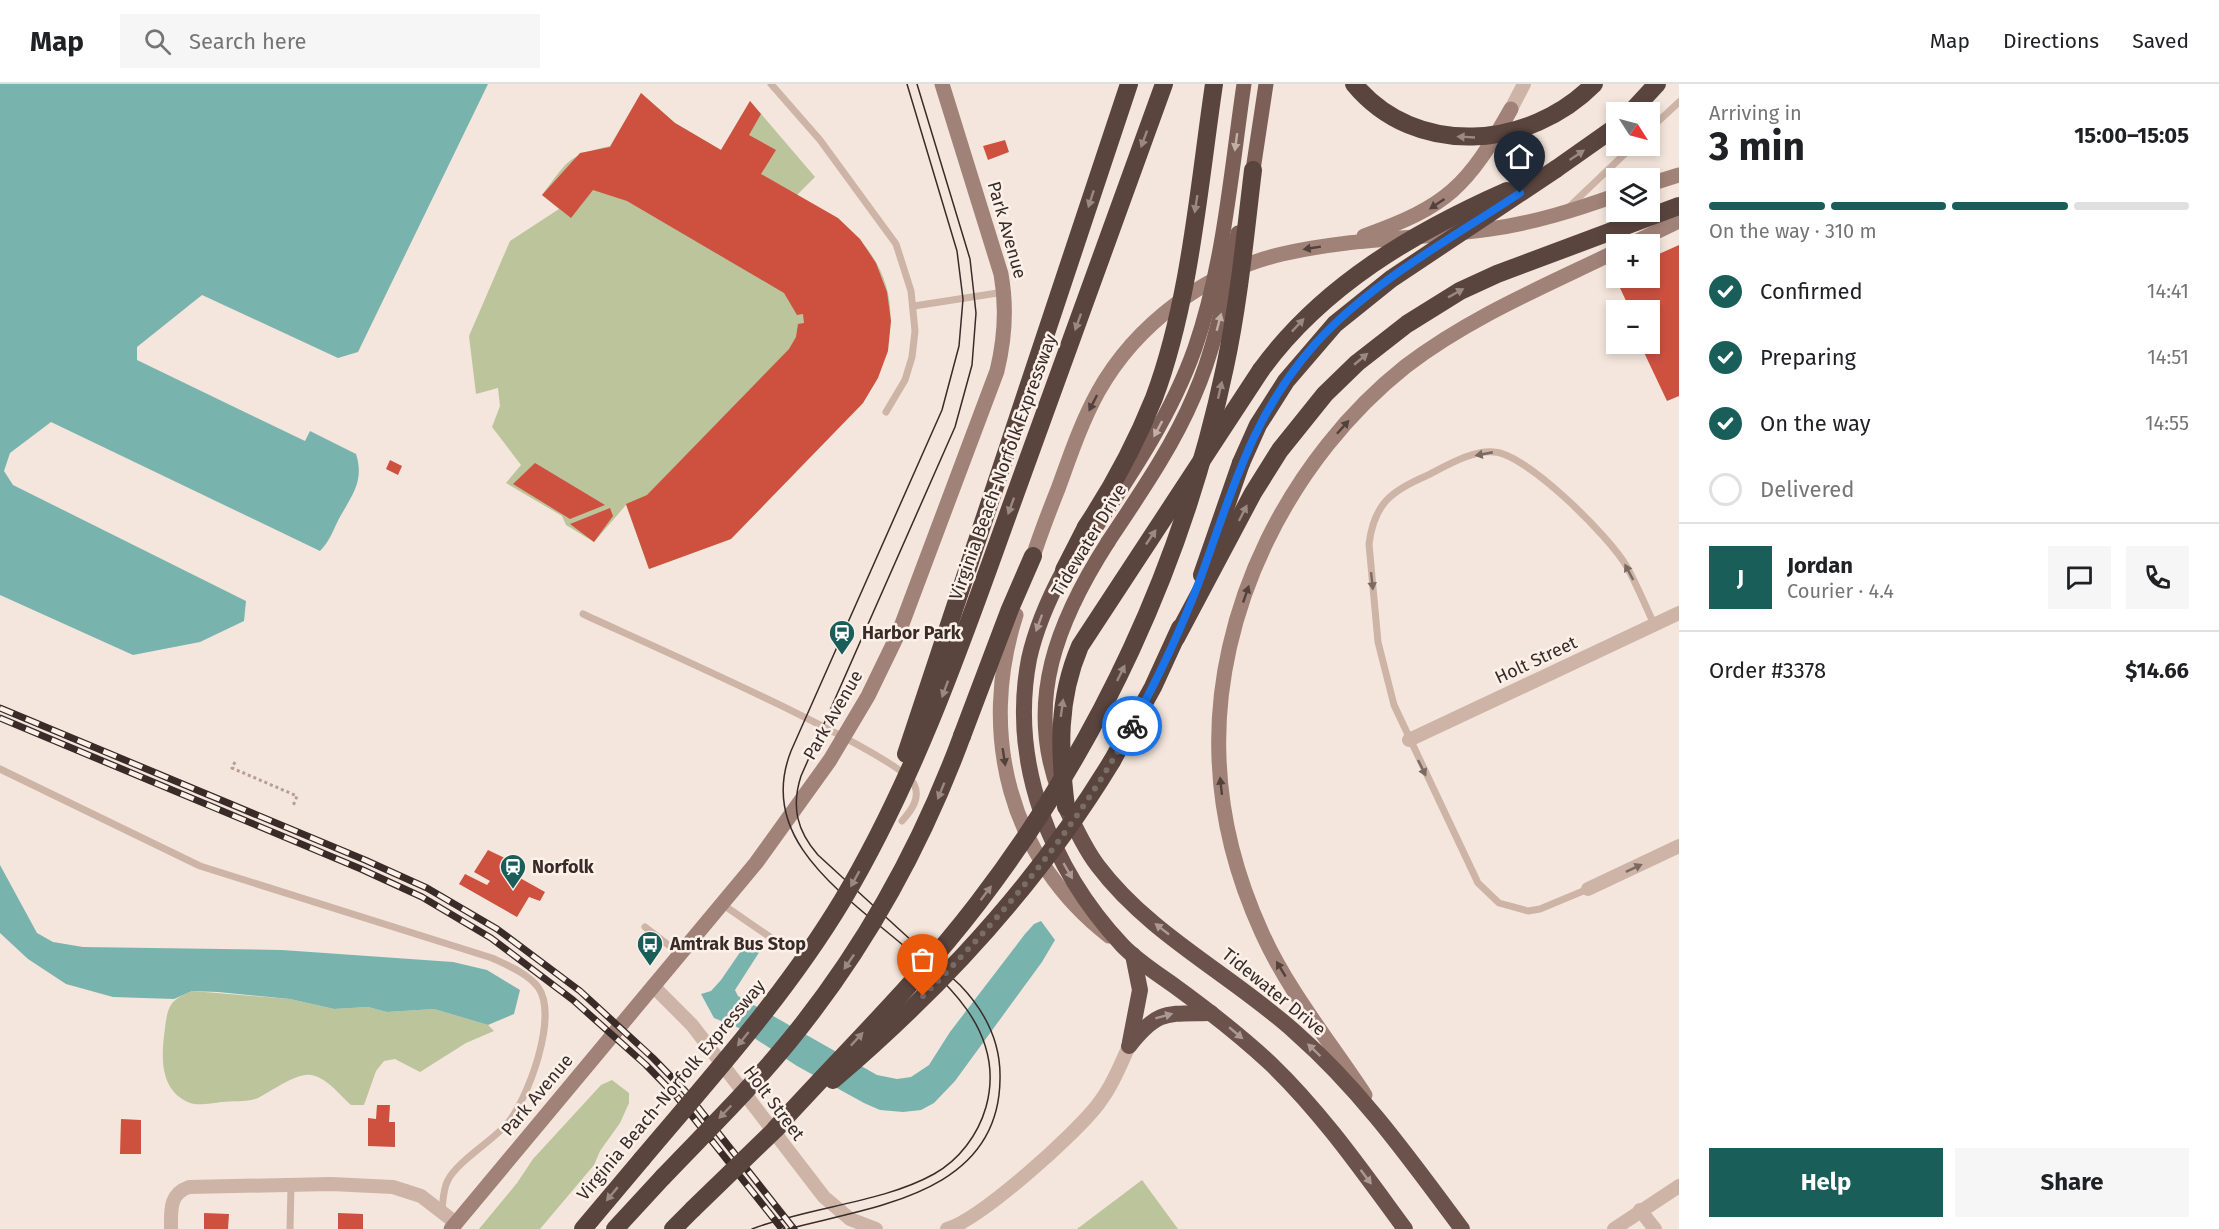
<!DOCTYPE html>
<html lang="en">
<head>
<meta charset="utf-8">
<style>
	body { margin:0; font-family:"Fira Sans",sans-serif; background:#f6f6f6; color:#202124; height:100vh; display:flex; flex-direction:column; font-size:22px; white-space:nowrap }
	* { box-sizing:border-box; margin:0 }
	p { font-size:20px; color:#757577 }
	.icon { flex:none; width:33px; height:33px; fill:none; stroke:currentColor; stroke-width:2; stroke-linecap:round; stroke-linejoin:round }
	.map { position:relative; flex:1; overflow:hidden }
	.panel { display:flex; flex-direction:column; background:#fff; width:540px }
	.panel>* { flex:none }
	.needle { width:39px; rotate:126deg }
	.controls { position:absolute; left:1606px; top:18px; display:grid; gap:12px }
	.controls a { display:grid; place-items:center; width:54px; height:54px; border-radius:0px; background:#fff; box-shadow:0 3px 9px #0003; font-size:30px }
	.pin { position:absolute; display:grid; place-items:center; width:51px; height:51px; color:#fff; margin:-62px -26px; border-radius:50% 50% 50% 0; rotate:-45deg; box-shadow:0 0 6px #0007 }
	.pin .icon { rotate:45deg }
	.courier { position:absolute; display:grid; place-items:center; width:60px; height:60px; margin:-30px; border:4px solid #1a73e8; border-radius:50%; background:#fff; color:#222; box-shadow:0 2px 8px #0007 }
	.overview em { font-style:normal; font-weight:700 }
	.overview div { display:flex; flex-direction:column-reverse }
	.overview { display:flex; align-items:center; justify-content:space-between; height:102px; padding:0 30px }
	h1 { font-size:39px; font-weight:700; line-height:45px }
	.bar { display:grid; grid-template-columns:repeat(4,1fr); gap:9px 6px; align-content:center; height:72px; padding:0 30px }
	.bar i { height:8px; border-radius:4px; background:#e0e0e0 }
	.bar .selected { background:#1a5e5a }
	.bar p { grid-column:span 4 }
	.line { display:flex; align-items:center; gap:15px; padding:0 30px; border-top:2px solid #e0e0e0 }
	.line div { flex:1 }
	.round { display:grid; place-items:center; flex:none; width:63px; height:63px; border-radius:0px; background:#f6f6f6 }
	ol { padding:0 30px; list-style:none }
	li { display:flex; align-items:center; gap:18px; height:66px }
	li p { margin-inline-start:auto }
	li .icon { padding:6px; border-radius:50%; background:#1a5e5a; color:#fff; stroke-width:4 }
	li:last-child { color:#757577 }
	li i { width:33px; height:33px; border:3px solid #e0e0e0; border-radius:50% }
	.action { display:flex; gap:12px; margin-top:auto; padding:12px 30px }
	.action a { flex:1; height:69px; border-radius:0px; background:#1a5e5a; color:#fff; font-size:24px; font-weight:700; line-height:69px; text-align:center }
	.action a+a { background:#f6f6f6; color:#202124 }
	header { display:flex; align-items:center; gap:36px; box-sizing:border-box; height:84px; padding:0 30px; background:#fff; border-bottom:2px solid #e0e0e0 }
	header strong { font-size:28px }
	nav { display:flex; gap:33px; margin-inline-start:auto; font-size:21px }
	.search { width:420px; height:54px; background:#f6f6f6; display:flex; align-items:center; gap:15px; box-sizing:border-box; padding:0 21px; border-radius:0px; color:#757577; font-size:22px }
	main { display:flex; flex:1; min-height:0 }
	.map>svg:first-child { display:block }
</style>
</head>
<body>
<header>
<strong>Map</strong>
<div class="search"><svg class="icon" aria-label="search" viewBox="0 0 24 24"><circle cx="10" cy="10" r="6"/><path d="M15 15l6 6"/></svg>Search here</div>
<nav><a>Map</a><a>Directions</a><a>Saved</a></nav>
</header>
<main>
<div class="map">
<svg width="1679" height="1145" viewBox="0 0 1679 1145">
	<rect width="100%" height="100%" fill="#f4e6dc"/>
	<g fill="#bbc49b">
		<path d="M641,9l34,30 46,27 29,-49 65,76 -18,18c19,13 50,29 64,46 44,51 34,109 2,162l-132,136 -82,30 -23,-64 -32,37 -28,-17 -4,-9 -56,-33 15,-18 -29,-38 8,-21 -2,-18 -22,6 -7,-58 41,-95 49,-32 -17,-14c27,-35 24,-39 68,-49z"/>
		<path d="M192,907l98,8 44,10 34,-2 19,5 47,-3 54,16 6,6 -28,12 -46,29 -25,-13 -11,2 -8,10 -12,34h-13c-11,-10 -25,-28 -40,-30 -15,-2 -39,16 -53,23 -9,4 -26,3 -36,4 -9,1 -24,4 -32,1 -31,-12 -29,-47 -25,-75 3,-24 6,-28 27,-37z"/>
		<path d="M612,996l17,13v10l-9,20 -20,28 -6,14 -54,64h-61l38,-46 16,-24 68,-74z"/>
		<path d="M1142,1096l36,49h-101z"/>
	</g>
	<g fill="#79b3ae">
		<path d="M0,0h488l-130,268 -20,6 -136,-63 -65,52v13l168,81 5,-10 46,23c8,25 -2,39 -15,61 -7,12 -10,25 -21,36l-269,-129 -41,31 -6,18 9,14 233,116 -2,20 -44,21 -67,13 -133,-60z"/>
		<path d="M0,781l37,68 16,9 30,5 199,3 171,12 34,8 33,20 -6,24 -26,11 -54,-16 -47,3 -19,-5 -34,2 -44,-10 -72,-7 -26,-1 -18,8 -61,-2 -47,-13 -38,-25 -28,-26z"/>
		<path d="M1041,837l14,19 -13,22 -87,119 -21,22 -13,7 -18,2 -23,-2 -16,-7 -67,-37 -58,-38 -25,-10 -13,-24 10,-3 10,-11 24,-35 6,-1 9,7 -25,39 3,6 139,79 20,4 14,-2 18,-12 21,-33 75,-98 9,-10z"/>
	</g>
	<g fill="#ce5140">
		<path d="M641,9l34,30 46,27 29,-49 11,13 -12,21 27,15 -15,24 77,44 22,21 16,24 11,29 4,29 -3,30 -10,27 -15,25 -132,136 -82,30 -23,-65 21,-9 142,-146 7,-12 2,-13 6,-1 -1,-9 -6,1 -13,-22 -157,-92 -34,-11 -22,28 -29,-23 38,-42 30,-6z"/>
		<path d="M1005,56l4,12 -21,8 -5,-14z"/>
		<path d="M1679,161v151l-12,5 -27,-57h10v-34h-25l-2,-5 4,-2 -13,-28 3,-1v4h33v-20z"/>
		<path d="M390,376l12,6 -4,9 -12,-6z"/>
		<path d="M535,379l70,42 -35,14 -57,-35z"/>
		<path d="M610,424l3,8 -19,26 -24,-18z"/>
		<path d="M488,766l38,18 -6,10 25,14 -5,9 -11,-4 -12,20 -58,-33 6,-10 22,11 3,-4 -16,-9z"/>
		<path d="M377,1021h13l-1,17h6v25l-27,-1v-28l8,1z"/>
		<path d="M121,1035l20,1v34h-21z"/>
		<path d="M204,1129l25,1 -1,15h-24z"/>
		<path d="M338,1129l25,1v15h-25z"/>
	</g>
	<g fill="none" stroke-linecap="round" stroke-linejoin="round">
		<path stroke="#b99d91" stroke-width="3" stroke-dasharray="3 3" stroke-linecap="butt" d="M235,678l-3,6 65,28 -4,10"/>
		<g stroke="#cdb4a7" stroke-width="7">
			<path d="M771,0l49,56 76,104 15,47 4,40 -3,26 -7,23 -19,32"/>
			<path d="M1650,45l29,-27"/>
			<path d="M1570,122l63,-60"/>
			<path d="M914,222l90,-14"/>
			<path d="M583,530c49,23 316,139 331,170 7,14 -3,27 -12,37"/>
			<path d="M0,685l200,97 292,92c15,7 35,15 46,29 21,29 -10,112 -31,137 -15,17 -50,38 -59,56 -5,9 -5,21 -6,31"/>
			<path d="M1588,805l-48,20 -12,2 -29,-8 -21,-20 -84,-178 -16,-63 -9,-98c5,-40 22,-53 57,-68 20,-10 46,-26 68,-24 33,2 116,85 133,115 10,18 18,38 27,57"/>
			<path d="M722,820l61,42"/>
			<path d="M645,843l35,27"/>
			<path d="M290,1145l1,-43"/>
		</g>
		<g stroke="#cdb4a7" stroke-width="14">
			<path d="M1511,25l13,-25"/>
			<path d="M1409,656l270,-127"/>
			<path d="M1588,805l91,-43"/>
			<path d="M653,902l39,39 132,172 26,22 26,10"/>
			<path d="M1640,1126l15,19"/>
			<path d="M171,1145c0,-19 -2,-35 18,-42l142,-3 62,3 28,9 35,27"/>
			<path d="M947,1145c34,-10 130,-96 152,-126 13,-17 21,-37 30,-57"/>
			<path d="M1614,1145l65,-43"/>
		</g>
		<g stroke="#a18278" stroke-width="15">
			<path d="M1650,100l29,-9"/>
			<path d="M1364,152c84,-30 103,-49 147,-127"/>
			<path d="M1631,160l48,-23"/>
			<path d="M1030,482c8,-26 18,-52 28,-77 12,-33 23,-66 40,-97 38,-68 108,-120 184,-138 68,-16 139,-15 208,-25 44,-6 85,-19 127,-34"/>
			<path d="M1016,531c-38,118 -7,244 93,321"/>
			<path d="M1365,1011c-34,-52 -77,-104 -103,-162 -25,-55 -41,-114 -43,-175 -6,-148 72,-301 187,-392 64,-49 139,-80 211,-115"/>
			<path d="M451,1145l305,-366 74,-103 38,-64 31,-64 98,-261c8,-33 10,-64 4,-97l-59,-190"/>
		</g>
		<g stroke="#7c6058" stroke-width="15">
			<path d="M1253,86l13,-86"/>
			<path d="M1060,710c-36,-92 -2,-174 48,-252"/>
		</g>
		<g stroke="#6b524b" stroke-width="16">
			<path d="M1064,486c-15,28 -28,57 -35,89 -20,104 22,210 93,286 15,16 36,29 54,42 33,24 65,49 95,77 51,49 92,108 134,165"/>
			<path d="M1067,726c9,19 18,39 31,56 52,69 134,109 197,166 66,58 115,127 167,197"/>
			<path d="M1130,958l10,-52 -7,-35"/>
			<path d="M1129,962c29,-37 38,-32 82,-33"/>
		</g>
		<g stroke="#5a443e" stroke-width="18">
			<path d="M1631,28l26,-28"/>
			<path d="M1556,85l61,-43"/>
			<path d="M1064,486l22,-43"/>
			<path d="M1202,491l39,-112"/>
			<path d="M1176,554l77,-145 27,-43 45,-56 32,-31 50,-39 53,-33 37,-17 182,-68"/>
			<path d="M962,652l48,-127 23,-53"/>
			<path d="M1112,677l41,-74 27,-59"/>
			<path d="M1066,723c-7,-56 -9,-107 14,-161l181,-276"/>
			<path d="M583,1145l59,-70"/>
			<path d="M615,1145l48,-52"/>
			<path d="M673,1145l20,-20"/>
		</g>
		<g stroke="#392b28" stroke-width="1.5">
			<path d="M752,1145c56,-22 130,-26 182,-55 25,-14 44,-39 52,-67 43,-155 -255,-204 -195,-356l151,-341 17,-64 4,-47 -6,-48 -50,-167"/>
			<path d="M788,1145c86,-23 211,-35 212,-150 1,-37 -15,-68 -40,-94l-142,-130c-21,-24 -27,-48 -17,-79l154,-349 17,-62 4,-52 -6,-54 -53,-175"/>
		</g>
		<g stroke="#392b28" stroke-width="7">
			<g id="rail">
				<path d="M0,624l365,152 62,28 70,41 83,62 73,67 32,33 109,138"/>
				<path d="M0,634l361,151 61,28 69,41 82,62 73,65 31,32 105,132"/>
			</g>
		</g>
		<use href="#rail" stroke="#fbf1e9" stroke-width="4.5" stroke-dasharray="14" stroke-linecap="butt"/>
		<g stroke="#7c6058" stroke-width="15">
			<path d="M1096,443c38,-57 76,-114 99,-179 29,-84 36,-176 49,-264"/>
			<path d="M1108,458c31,-47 64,-94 86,-146 23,-52 32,-108 44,-163"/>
		</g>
		<g stroke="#5a443e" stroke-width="18">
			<path d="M1354,0c62,75 176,65 240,0"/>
			<path d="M1261,286c61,-84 153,-138 246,-179"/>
			<path d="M1241,379l17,-38 28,-44 49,-57 56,-45 165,-110"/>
			<path d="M1086,443c27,-41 50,-84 68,-129 36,-96 45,-213 60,-314"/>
			<path d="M906,670l223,-670"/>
			<path d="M833,996c108,-92 205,-197 279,-319"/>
			<path d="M775,1045c68,-75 142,-146 203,-226 121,-158 206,-341 247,-536 14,-65 20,-131 28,-197"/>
			<path d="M642,1075c70,-83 144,-165 200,-258 72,-121 118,-253 165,-384 52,-144 105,-289 157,-433"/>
			<path d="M663,1093c43,-45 88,-89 127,-137 75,-92 131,-193 172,-304"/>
			<path d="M693,1125l91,-88"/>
		</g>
	</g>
	<defs><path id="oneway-solid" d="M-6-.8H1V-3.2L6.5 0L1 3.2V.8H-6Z" transform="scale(1.5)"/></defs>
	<g fill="#9a8982">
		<use href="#oneway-solid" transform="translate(1466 53) rotate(-177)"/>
		<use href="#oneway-solid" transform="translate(1144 55) rotate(110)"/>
		<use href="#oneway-solid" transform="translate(1577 71) rotate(-34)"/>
		<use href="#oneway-solid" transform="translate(1091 115) rotate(108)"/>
		<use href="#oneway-solid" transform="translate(1196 120) rotate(99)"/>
		<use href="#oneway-solid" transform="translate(1456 209) rotate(-29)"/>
		<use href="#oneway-solid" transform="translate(1078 238) rotate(110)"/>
		<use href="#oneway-solid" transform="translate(1298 241) rotate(-47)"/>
		<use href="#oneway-solid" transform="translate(1361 275) rotate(-40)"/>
		<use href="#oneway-solid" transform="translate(1220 306) rotate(-77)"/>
		<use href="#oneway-solid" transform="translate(1011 422) rotate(110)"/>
		<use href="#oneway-solid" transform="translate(1243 429) rotate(-63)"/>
		<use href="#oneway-solid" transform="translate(1151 453) rotate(-56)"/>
		<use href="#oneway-solid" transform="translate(1121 589) rotate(-64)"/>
		<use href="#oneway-solid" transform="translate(945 605) rotate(110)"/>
		<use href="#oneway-solid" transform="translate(1062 624) rotate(-82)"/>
		<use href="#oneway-solid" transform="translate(941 707) rotate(112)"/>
		<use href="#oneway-solid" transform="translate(855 795) rotate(119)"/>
		<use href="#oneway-solid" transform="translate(986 809) rotate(-53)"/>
		<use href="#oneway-solid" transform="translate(849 878) rotate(124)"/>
		<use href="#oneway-solid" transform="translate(743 955) rotate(129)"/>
		<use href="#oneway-solid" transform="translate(857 955) rotate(-47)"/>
		<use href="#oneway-solid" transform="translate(725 1028) rotate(134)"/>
		<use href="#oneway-solid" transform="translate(612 1110) rotate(130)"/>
	</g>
	<g fill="#c2b0a8">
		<use href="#oneway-solid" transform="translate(1236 58) rotate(98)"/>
		<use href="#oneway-solid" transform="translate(1219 238) rotate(-75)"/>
		<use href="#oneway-solid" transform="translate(1158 345) rotate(118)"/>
	</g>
	<g fill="#53413c">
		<use href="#oneway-solid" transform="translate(1437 120) rotate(146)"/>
		<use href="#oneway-solid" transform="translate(1312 164) rotate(171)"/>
		<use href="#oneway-solid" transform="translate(1093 319) rotate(117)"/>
		<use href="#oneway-solid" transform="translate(1343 343) rotate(-48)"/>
		<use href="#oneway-solid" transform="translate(1246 510) rotate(-71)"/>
		<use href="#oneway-solid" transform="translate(1004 673) rotate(81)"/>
		<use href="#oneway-solid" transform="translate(1221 702) rotate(-96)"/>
		<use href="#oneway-solid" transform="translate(1281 885) rotate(-121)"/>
	</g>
	<g fill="#7c6961">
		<use href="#oneway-solid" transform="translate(1484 370) rotate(169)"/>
		<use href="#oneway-solid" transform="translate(1629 488) rotate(-118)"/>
		<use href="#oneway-solid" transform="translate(1372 497) rotate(84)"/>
		<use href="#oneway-solid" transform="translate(1422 684) rotate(64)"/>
		<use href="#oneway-solid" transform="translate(1634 784) rotate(-25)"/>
	</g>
	<g fill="#ac9a92">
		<use href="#oneway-solid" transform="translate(1039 539) rotate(110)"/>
		<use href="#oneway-solid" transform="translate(1068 787) rotate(60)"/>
		<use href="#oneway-solid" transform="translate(1162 845) rotate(-142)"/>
		<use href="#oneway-solid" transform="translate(1164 932) rotate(-15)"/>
		<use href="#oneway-solid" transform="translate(1236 949) rotate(40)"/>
		<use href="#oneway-solid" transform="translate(1314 966) rotate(-136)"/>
		<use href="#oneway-solid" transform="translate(1366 1093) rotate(53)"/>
	</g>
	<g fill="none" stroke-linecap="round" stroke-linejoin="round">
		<path stroke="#7a6c67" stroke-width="6" stroke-dasharray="0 10.8" d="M923,912c81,-81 154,-168 209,-270"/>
		<path stroke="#1a73e8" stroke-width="8" d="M1132,642c25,-46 48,-94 67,-144 33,-89 51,-165 117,-239 56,-62 135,-104 204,-150"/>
	</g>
	<defs>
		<g id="station-pin" transform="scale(1.35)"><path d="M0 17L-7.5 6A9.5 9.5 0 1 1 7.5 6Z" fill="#1a5e5a" stroke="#fbf1e9"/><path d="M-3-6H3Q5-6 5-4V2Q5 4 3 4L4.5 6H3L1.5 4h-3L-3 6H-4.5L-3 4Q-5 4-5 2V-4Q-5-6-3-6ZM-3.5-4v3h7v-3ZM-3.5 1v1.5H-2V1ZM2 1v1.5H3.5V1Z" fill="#fff"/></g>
		<g id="bus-pin" transform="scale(1.35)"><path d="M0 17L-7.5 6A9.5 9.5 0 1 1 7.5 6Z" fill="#1a5e5a" stroke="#fbf1e9"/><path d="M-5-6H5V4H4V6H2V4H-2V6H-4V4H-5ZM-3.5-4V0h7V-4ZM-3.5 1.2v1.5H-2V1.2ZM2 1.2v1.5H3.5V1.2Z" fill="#fff"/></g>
	</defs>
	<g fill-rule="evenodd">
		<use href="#station-pin" x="842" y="549"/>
		<use href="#station-pin" x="513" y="783"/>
		<use href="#bus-pin" x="650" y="860"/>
	</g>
	<g text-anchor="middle" stroke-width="5" stroke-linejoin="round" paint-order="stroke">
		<g font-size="18" fill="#392b28" stroke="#fbf1e9">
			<text transform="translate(1007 146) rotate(74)" y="6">Park Avenue</text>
			<text transform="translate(1003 383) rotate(-70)" y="6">Virginia Beach-Norfolk Expressway</text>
			<text transform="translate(1089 456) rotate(-59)" y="6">Tidewater Drive</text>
			<text transform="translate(1536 576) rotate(-25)" y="6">Holt Street</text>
			<text transform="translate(833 631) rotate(-60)" y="6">Park Avenue</text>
			<text transform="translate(1274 908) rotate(39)" y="6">Tidewater Drive</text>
			<text transform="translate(671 1006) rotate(-50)" y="6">Virginia Beach-Norfolk Expressway</text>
			<text transform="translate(537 1011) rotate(-50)" y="6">Park Avenue</text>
			<text transform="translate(774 1019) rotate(53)" y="6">Holt Street</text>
		</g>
		<g font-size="18" font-weight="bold" fill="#392b28" stroke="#fbf1e9" text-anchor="start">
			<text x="862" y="555">Harbor Park</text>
			<text x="532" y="789">Norfolk</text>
			<text x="670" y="866">Amtrak Bus Stop</text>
		</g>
	</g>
</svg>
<div class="controls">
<a><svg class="needle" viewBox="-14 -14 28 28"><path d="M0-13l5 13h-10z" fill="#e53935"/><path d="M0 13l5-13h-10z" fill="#757577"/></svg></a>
<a><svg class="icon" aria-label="layers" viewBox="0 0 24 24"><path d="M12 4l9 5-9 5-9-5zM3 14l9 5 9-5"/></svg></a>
<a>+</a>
<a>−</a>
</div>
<div class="pin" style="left:923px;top:912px;background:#ea580c"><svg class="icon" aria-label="bag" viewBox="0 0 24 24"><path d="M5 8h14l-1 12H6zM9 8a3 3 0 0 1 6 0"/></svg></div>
<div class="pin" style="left:1520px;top:109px;background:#1f2937"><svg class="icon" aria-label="home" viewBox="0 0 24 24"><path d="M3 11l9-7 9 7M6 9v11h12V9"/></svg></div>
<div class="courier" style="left:1132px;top:642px"><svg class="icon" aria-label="bike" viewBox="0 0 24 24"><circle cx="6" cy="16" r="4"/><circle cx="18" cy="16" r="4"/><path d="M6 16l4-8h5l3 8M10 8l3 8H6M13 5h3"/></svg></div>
</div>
<section class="panel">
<div class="overview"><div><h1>3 min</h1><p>Arriving in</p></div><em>15:00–15:05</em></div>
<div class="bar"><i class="selected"></i><i class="selected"></i><i class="selected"></i><i></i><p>On the way · 310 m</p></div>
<ol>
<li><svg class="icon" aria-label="check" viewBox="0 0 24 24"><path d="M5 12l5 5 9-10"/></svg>Confirmed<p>14:41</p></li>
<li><svg class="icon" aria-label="check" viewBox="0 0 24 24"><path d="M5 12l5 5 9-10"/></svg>Preparing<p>14:51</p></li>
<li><svg class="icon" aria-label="check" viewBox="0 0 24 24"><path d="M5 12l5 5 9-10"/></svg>On the way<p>14:55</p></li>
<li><i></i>Delivered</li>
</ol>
<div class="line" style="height:108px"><b class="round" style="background:#1a5e5a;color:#fff">J</b><div><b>Jordan</b><p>Courier · 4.4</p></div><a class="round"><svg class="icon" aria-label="chat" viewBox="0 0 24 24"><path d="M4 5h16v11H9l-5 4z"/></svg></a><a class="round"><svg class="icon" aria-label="phone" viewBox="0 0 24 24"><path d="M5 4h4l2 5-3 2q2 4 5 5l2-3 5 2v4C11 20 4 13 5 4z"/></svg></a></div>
<div class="line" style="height:78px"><div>Order #3378</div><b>$14.66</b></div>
<div class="action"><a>Help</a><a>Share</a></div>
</section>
</main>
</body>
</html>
